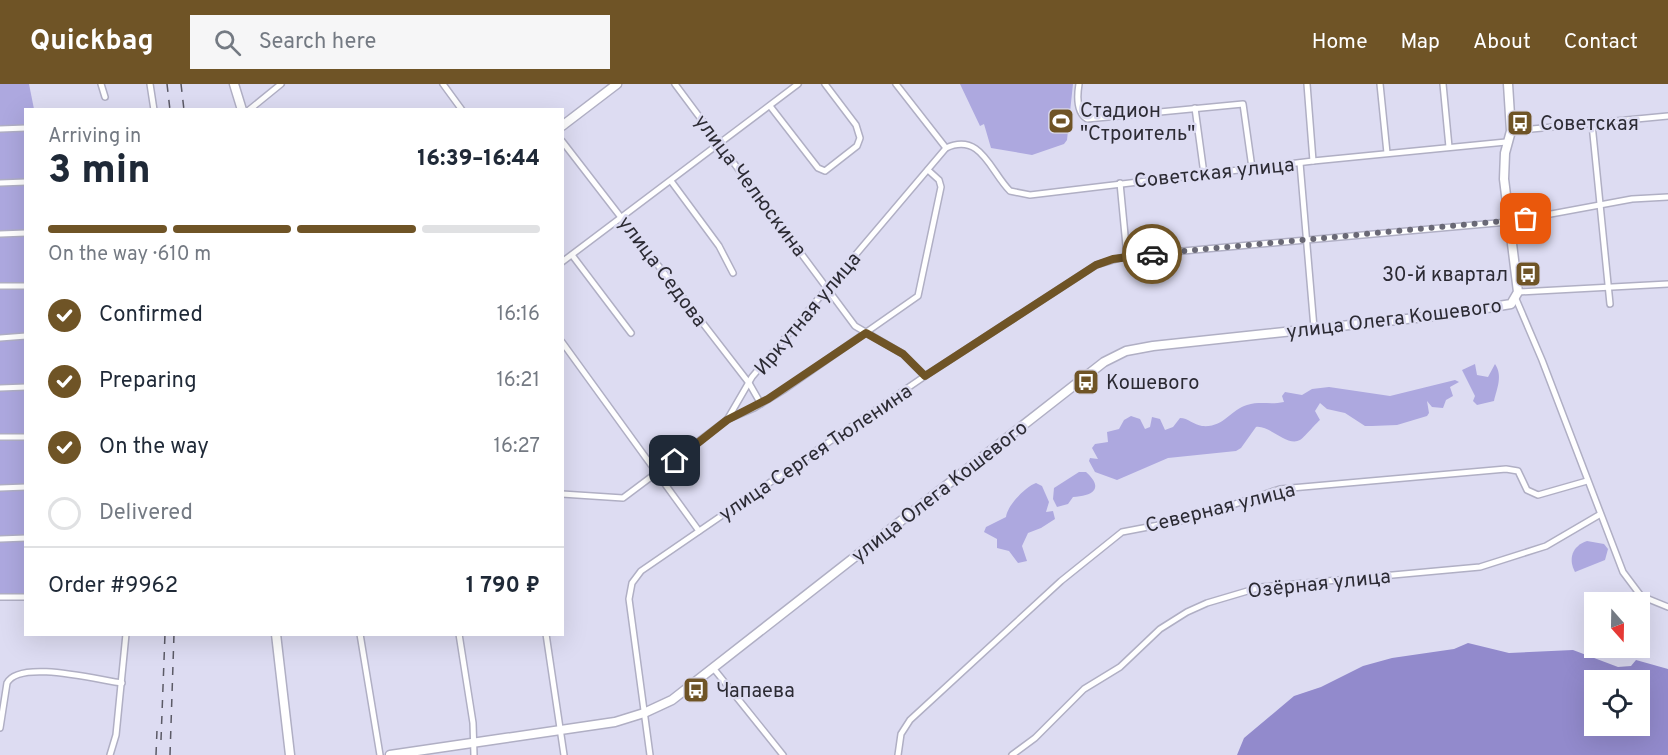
<!DOCTYPE html>
<html lang="en">
<head>
<meta charset="utf-8">
<style>
	body { margin:0; font-family:Overpass,sans-serif; background:#f6f6f7; color:#1f2937; height:100vh; display:flex; flex-direction:column; font-size:22px; white-space:nowrap }
	* { box-sizing:border-box; margin:0 }
	p { font-size:20px; color:#747a83 }
	.icon { flex:none; width:33px; height:33px; fill:none; stroke:currentColor; stroke-width:2; stroke-linecap:round; stroke-linejoin:round }
	.map { position:relative; flex:1; overflow:hidden }
	.panel { position:absolute; left:24px; top:24px; width:540px; height:528px; display:flex; flex-direction:column; background:#fff; border-radius:0px; box-shadow:0 6px 24px #0002 }
	.panel>* { flex:none }
	.needle { width:39px; rotate:160deg }
	.tools { position:absolute; left:1584px; top:508px; display:grid; gap:12px }
	.tools a { display:grid; place-items:center; width:66px; height:66px; border-radius:0px; background:#fff; box-shadow:0 6px 24px #0002; font-size:30px }
	.pin { position:absolute; display:grid; place-items:center; width:51px; height:51px; color:#fff; margin:-26px; border-radius:12px; box-shadow:0 3px 9px #0006 }
	.courier { position:absolute; display:grid; place-items:center; width:60px; height:60px; margin:-30px; border:4px solid #6f5426; border-radius:50%; background:#fff; color:#222; box-shadow:0 2px 8px #0007 }
	.head em { font-style:normal; font-weight:800 }
	.head div { display:flex; flex-direction:column-reverse }
	.head { display:flex; align-items:center; justify-content:space-between; height:102px; padding:0 24px }
	h1 { font-size:39px; font-weight:800; line-height:45px }
	.bar { display:grid; grid-template-columns:repeat(4,1fr); gap:9px 6px; align-content:center; height:72px; padding:0 24px }
	.bar i { height:8px; border-radius:4px; background:#e0e1e3 }
	.bar .on { background:#6f5426 }
	.bar p { grid-column:span 4 }
	.line { display:flex; align-items:center; gap:15px; padding:0 24px; border-top:2px solid #e0e1e3 }
	.line div { flex:1 }
	ol { padding:0 24px; list-style:none }
	li { display:flex; align-items:center; gap:18px; height:66px }
	li p { margin-inline-start:auto }
	li .icon { padding:6px; border-radius:50%; background:#6f5426; color:#fff; stroke-width:4 }
	li:last-child { color:#747a83 }
	li i { width:33px; height:33px; border:3px solid #e0e1e3; border-radius:50% }
	header { display:flex; align-items:center; gap:36px; box-sizing:border-box; height:84px; padding:0 30px; background:#6f5426; color:#fff }
	header strong { font-size:28px }
	nav { display:flex; gap:33px; margin-inline-start:auto; font-size:21px }
	.search { width:420px; height:54px; background:#f6f6f7; display:flex; align-items:center; gap:15px; box-sizing:border-box; padding:0 21px; border-radius:0px; color:#747a83; font-size:22px }
	.map>svg:first-child { display:block }
</style>
</head>
<body>
<header>
<strong>Quickbag</strong>
<div class="search"><svg class="icon" aria-label="search" viewBox="0 0 24 24"><circle cx="10" cy="10" r="6"/><path d="M15 15l6 6"/></svg>Search here</div>
<nav><a>Home</a><a>Map</a><a>About</a><a>Contact</a></nav>
</header>
<div class="map">
<svg width="1668" height="671" viewBox="0 0 1668 671">
	<rect width="100%" height="100%" fill="#dddcf2"/>
	<g fill="#ada8df">
		<path d="M0,0h29l5,25 -8,1 -1,490h-25z"/>
		<path d="M960,0h113l-6,56 -3,4 -32,11 -41,-7 -7,-24 -4,2z"/>
		<path d="M1475,280l2,11 11,2 7,-13c8,12 2,24 -1,37l-17,4 -4,-4 2,-5 -13,-26z"/>
		<path d="M1455,296l4,2 -9,5 3,9 -7,4 -3,8 -11,-1 -5,-6 2,12 -2,3 -30,9 -25,1h-7l-20,-13 -18,-4 -7,-6 -5,8 5,9c-5,4 -16,18 -20,20 -13,7 -30,-15 -44,-13l-15,21 -5,3 -68,7 -51,22 -22,-8 -6,-11 1,-3 8,1 -6,-11 3,-4 13,-2 -1,-10 12,-3 5,-9 7,-4 9,3 5,10 5,-2 2,-10 8,2 5,11 8,-3 7,-9c8,0 14,7 22,8 22,2 28,-16 45,-21 13,-4 24,0 37,-3l-2,-6 3,-4 17,3 10,-6 17,-2 61,9z"/>
		<path d="M1079,388h7c19,17 6,24 -13,25l-5,7 -11,3 -4,-8 1,-11z"/>
		<path d="M1036,399l6,3 7,16 -3,10 7,-1 2,8 -14,9 -13,5 -6,13 5,15 -9,2 -9,-12 -12,-3v-9l-13,-7 2,-5 20,-10c1,-11 19,-30 30,-34z"/>
		<path d="M1587,457l17,3 4,5 -3,11 -30,12c-7,-13 -3,-26 12,-31z"/>
	</g>
	<path fill="#928acc" fill-rule="evenodd" d="M1468,559l41,10 64,-3 45,17 13,-1 5,-6 32,9v86h-431l7,-17 50,-42 27,-9 42,-21 29,-8 62,-9zM1594,597h46v45h-46z"/>
	<g fill="none" stroke-linecap="round" stroke-linejoin="round">
		<g stroke="#b0afc4" stroke-width="8">
			<g id="street">
				<path d="M101,0l4,13"/>
				<path d="M150,0l4,26"/>
				<path d="M443,0l19,26"/>
				<path d="M675,0l180,242 48,28 22,22"/>
				<path d="M896,0l50,64"/>
				<path d="M1079,0c-2,12 -3,28 8,35l156,-15 9,64"/>
				<path d="M1307,0l6,77"/>
				<path d="M1380,0l7,69"/>
				<path d="M1443,0l6,63"/>
				<path d="M770,22l48,62 7,3 32,-25 3,-8 -4,-13 -31,-41"/>
				<path d="M1195,24l9,66"/>
				<path d="M249,26l32,-26"/>
				<path d="M1592,40l18,180"/>
				<path d="M0,45l26,-1"/>
				<path d="M1511,47l157,-15"/>
				<path d="M562,57l187,242 12,21"/>
				<path d="M1300,79l14,165"/>
				<path d="M671,97l48,65 14,27"/>
				<path d="M0,99l26,-1"/>
				<path d="M1120,99l7,73"/>
				<path d="M0,150l26,-1"/>
				<path d="M572,171l59,78"/>
				<path d="M562,178l236,-178"/>
				<path d="M0,202h26"/>
				<path d="M1518,208l150,-8"/>
				<path d="M1516,215l26,61 81,212 18,24 27,11"/>
				<path d="M0,254l26,-2"/>
				<path d="M562,258l137,189"/>
				<path d="M0,304l26,-1"/>
				<path d="M728,335l26,-11 31,-19 133,-93 23,-109 -2,-7 -11,-10"/>
				<path d="M0,353h26"/>
				<path d="M0,404l26,-1"/>
				<path d="M562,410l61,4 104,-78 25,-43 194,-229c35,-16 44,23 64,43l20,4 283,-34 193,-19"/>
				<path d="M0,455l26,-1"/>
				<path d="M0,513h26"/>
				<path d="M360,550l20,121"/>
				<path d="M459,550l14,89 1,32"/>
				<path d="M546,550l18,121"/>
				<path d="M714,585l69,86"/>
				<path d="M0,644l7,-45c12,-24 91,-3 115,0"/>
				<path d="M110,671l6,-20 10,-101"/>
				<path d="M650,671l-21,-156 3,-16 9,-12 284,-195 171,-111 31,-9 381,-34 124,-23 36,-2"/>
				<path d="M898,671l3,-21 9,-14 151,-139 61,-49 68,-13 90,-30 226,-20 12,2 9,19 11,5 49,-14"/>
				<path d="M1012,671l23,-17 49,-49 36,-22 40,-38 27,-17 20,-9 54,-16 219,-20 66,-21 53,-31"/>
			</g>
		</g>
		<g stroke="#b0afc4" stroke-width="11">
			<g id="secondary">
				<path d="M234,0l8,26"/>
				<path d="M562,42l55,-42"/>
				<path d="M276,550l14,121"/>
				<path d="M390,671l225,-33 29,-9 28,-13 432,-338 22,-11 27,-5 291,-31 67,-11 7,-12 -14,-113 1,-26 6,-22 -3,-47"/>
			</g>
		</g>
		<use href="#street" stroke="#fff" stroke-width="5"/>
		<use href="#secondary" stroke="#fff" stroke-width="8"/>
		<g stroke="#5b5a66" stroke-width="1.5" stroke-dasharray="8 8" stroke-linecap="butt">
			<path d="M167,0l3,26"/>
			<path d="M181,0l3,26"/>
			<path d="M161,656l4,-106"/>
			<path d="M156,671l1,-25"/>
			<path d="M170,671l4,-121"/>
		</g>
	</g>
	<g fill="none" stroke-linecap="round" stroke-linejoin="round">
		<path stroke="#6a6976" stroke-width="6" stroke-dasharray="0 10.8" d="M1152,170l374,-35"/>
		<path stroke="#6f5426" stroke-width="8" d="M675,377l52,-41 41,-21 98,-66 37,21 22,22 171,-111 17,-6 39,-5"/>
	</g>
	<defs>
		<g id="stadium-square" transform="scale(1.35)"><rect x="-9" y="-9" width="18" height="18" rx="4" fill="#6f5426" stroke="#dddcf2"/><path d="M0-5a6.5 5 0 1 0 0 10a6.5 5 0 1 0 0-10ZM-3.5-1.8h7v3.6h-7Z" fill="#fff"/></g>
		<g id="bus-square" transform="scale(1.35)"><rect x="-9" y="-9" width="18" height="18" rx="4" fill="#6f5426" stroke="#dddcf2"/><path d="M-5-6H5V4H4V6H2V4H-2V6H-4V4H-5ZM-3.5-4V0h7V-4ZM-3.5 1.2v1.5H-2V1.2ZM2 1.2v1.5H3.5V1.2Z" fill="#fff"/></g>
	</defs>
	<g fill-rule="evenodd">
		<use href="#stadium-square" x="1061" y="37"/>
		<use href="#bus-square" x="1520" y="39"/>
		<use href="#bus-square" x="1528" y="190"/>
		<use href="#bus-square" x="1086" y="298"/>
		<use href="#bus-square" x="696" y="606"/>
	</g>
	<g text-anchor="middle" stroke-width="5" stroke-linejoin="round" paint-order="stroke">
		<g font-size="20" fill="#2c2b34" stroke="#dddcf2" text-anchor="start">
			<text x="1080" y="33">Стадион<tspan x="1080" dy="23">"Строитель"</tspan></text>
			<text x="1540" y="46">Советская</text>
			<text x="1508" y="197" text-anchor="end">30-й квартал</text>
			<text x="1106" y="305">Кошевого</text>
			<text x="716" y="613">Чапаева</text>
		</g>
		<g font-size="20" fill="#2c2b34" stroke="#dddcf2">
			<text transform="translate(1214 88) rotate(-6)" y="7">Советская улица</text>
			<text transform="translate(751 101) rotate(53)" y="7">улица Челюскина</text>
			<text transform="translate(663 187) rotate(53)" y="7">улица Седова</text>
			<text transform="translate(807 229) rotate(-50)" y="7">Иркутная улица</text>
			<text transform="translate(1394 234) rotate(-7)" y="7">улица Олега Кошевого</text>
			<text transform="translate(815 368) rotate(-34)" y="7">улица Сергея Тюленина</text>
			<text transform="translate(939 407) rotate(-38)" y="7">улица Олега Кошевого</text>
			<text transform="translate(1220 423) rotate(-14)" y="7">Северная улица</text>
			<text transform="translate(1319 499) rotate(-6)" y="7">Озёрная улица</text>
		</g>
	</g>
</svg>
<div class="tools">
<a><svg class="needle" viewBox="-14 -14 28 28"><path d="M0-13l5 13h-10z" fill="#e53935"/><path d="M0 13l5-13h-10z" fill="#747a83"/></svg></a>
<a><svg class="icon" aria-label="locate" viewBox="0 0 24 24"><circle cx="12" cy="12" r="6"/><path d="M12 2v4M12 18v4M2 12h4M18 12h4"/></svg></a>
</div>
<div class="pin" style="left:1526px;top:135px;background:#ea580c"><svg class="icon" aria-label="bag" viewBox="0 0 24 24"><path d="M5 8h14l-1 12H6zM9 8a3 3 0 0 1 6 0"/></svg></div>
<div class="pin" style="left:675px;top:377px;background:#1f2937"><svg class="icon" aria-label="home" viewBox="0 0 24 24"><path d="M3 11l9-7 9 7M6 9v11h12V9"/></svg></div>
<div class="courier" style="left:1152px;top:170px"><svg class="icon" aria-label="car" viewBox="0 0 24 24"><path d="M5 17H2v-5l4-1 3-4h7l3 4 3 1v5h-3M9 17h6M6 11h13"/><circle cx="7" cy="17" r="2"/><circle cx="17" cy="17" r="2"/></svg></div>
<section class="panel">
<div class="head"><div><h1>3 min</h1><p>Arriving in</p></div><em>16:39–16:44</em></div>
<div class="bar"><i class="on"></i><i class="on"></i><i class="on"></i><i></i><p>On the way · 610 m</p></div>
<ol>
<li><svg class="icon" aria-label="check" viewBox="0 0 24 24"><path d="M5 12l5 5 9-10"/></svg>Confirmed<p>16:16</p></li>
<li><svg class="icon" aria-label="check" viewBox="0 0 24 24"><path d="M5 12l5 5 9-10"/></svg>Preparing<p>16:21</p></li>
<li><svg class="icon" aria-label="check" viewBox="0 0 24 24"><path d="M5 12l5 5 9-10"/></svg>On the way<p>16:27</p></li>
<li><i></i>Delivered</li>
</ol>
<div class="line" style="height:78px"><div>Order #9962</div><b>1 790 ₽</b></div>
</section>
</div>
</body>
</html>
